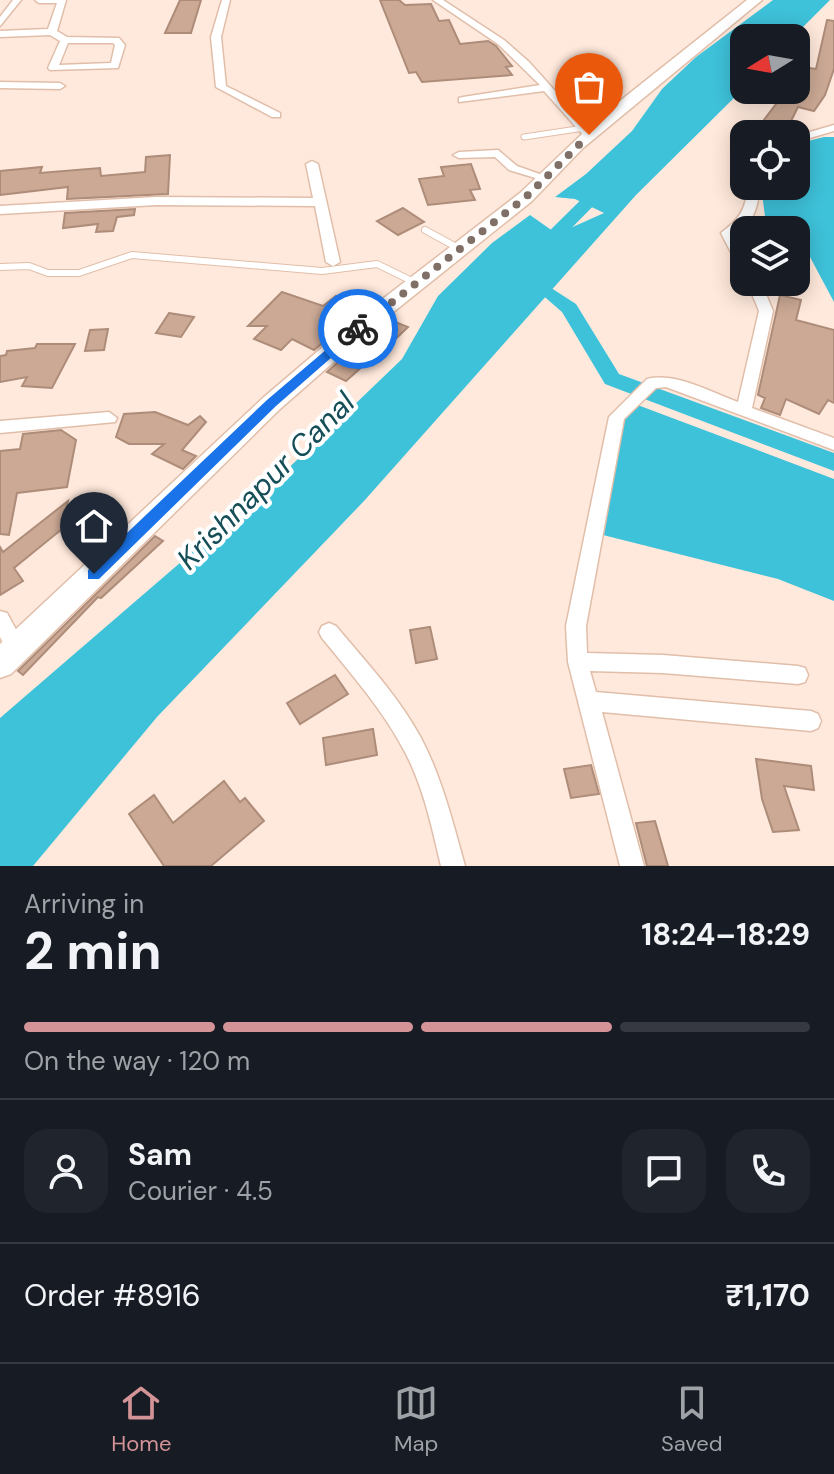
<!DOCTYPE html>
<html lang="en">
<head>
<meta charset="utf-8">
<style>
	body { margin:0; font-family:"DM Sans",sans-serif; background:#20242c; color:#f1f3f6; height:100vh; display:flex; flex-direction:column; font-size:30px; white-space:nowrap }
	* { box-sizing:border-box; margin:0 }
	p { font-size:26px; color:#9ea1a6 }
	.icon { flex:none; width:44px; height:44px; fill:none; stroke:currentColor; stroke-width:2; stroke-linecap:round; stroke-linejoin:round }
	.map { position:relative; height:866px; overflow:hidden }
	.sheet { display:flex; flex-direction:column; background:#171b24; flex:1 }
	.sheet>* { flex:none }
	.needle { width:52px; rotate:259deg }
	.controls { position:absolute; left:730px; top:24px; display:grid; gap:16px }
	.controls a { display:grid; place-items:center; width:80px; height:80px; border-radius:16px; background:#171b24; box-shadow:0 4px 20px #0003; font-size:40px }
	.pin { position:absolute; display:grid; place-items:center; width:68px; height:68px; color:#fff; margin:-82px -34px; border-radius:50% 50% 50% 0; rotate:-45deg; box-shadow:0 0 8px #0007 }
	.pin .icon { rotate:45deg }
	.courier { position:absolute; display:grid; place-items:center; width:80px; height:80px; margin:-40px; border:6px solid #1a73e8; border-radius:50%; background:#fff; color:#222; box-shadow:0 2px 10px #0007 }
	.summary em { font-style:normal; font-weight:700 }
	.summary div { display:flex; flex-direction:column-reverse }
	.summary { display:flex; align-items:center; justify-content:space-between; height:136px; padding:0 24px }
	h1 { font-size:52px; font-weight:700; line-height:60px }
	.bar { display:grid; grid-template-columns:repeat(4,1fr); gap:12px 8px; align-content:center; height:96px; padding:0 24px }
	.bar i { height:10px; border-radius:6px; background:#363941 }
	.bar .current { background:#d39397 }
	.bar p { grid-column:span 4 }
	.line { display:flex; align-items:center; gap:20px; padding:0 24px; border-top:2px solid #363941 }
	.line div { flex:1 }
	.round { display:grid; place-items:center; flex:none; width:84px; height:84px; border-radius:24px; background:#20242c }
	.menu { display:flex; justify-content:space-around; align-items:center; height:112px; border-top:2px solid #363941; background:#171b24; font-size:22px; color:#9ea1a6 }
	.menu a { display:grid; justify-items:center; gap:4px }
	.menu .current { color:#d39397 }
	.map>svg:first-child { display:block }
</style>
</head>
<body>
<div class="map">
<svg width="834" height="866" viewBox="0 0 834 866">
	<rect width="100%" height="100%" fill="#ffe9dc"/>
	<g fill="#3ec2da">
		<path d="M773,0h57l-38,38h-48v50l-108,107 -272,306 -207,216 -124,149h-33v-148l275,-237 127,-122 36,-63 54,-53 38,-28 27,19 47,-21 -29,-14 -20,-2 31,-23 46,-43 30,-42 34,-32z"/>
		<path d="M824,137h10v165l-24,-45 -14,-7v-20h-26l-4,-6 -5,-38h35v-42z"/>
		<path d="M635,404l199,75v122l-56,-22 -175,-44 18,-116z"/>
	</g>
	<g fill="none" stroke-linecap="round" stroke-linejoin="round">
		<g fill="#3ec2da" fill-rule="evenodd">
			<path d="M607,178l8,5 -2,3 -72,73h-12v-8l72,-71z"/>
			<path d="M548,286l28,18 43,70 215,79v18l-229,-87 -43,-72 -23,-20z"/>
		</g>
	</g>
	<g fill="#cba995" stroke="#ad8c79" stroke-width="2">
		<path d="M180,0h21l-10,33h-26z"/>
		<path d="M380,0h19l6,5 26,-1 8,17 10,-1 11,24 28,-3 8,5 16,20 -6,1 6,8 -90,7 -6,-10 -7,1z"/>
		<path d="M827,20l7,1v48l-9,26 -11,16 -16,-4 -12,24 -26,-6 23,-30 13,4v-23h4l4,-9 12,2z"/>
		<path d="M170,155l-2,39 -101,5 1,-12 -68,8v-24l42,-4 -2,6 60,-5 1,8 44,-4 1,-15z"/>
		<path d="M471,164l9,25 -10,1 5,10 -47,5 -9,-26 25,-3 -3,-9z"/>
		<path d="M403,208l21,14 -26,13 -21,-14z"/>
		<path d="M135,209l-1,6 -17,2 -4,14 -17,1 2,-8 -35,4 2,-15z"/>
		<path d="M282,292l41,14 13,-10 18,8 -20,21 7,3 -27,22 -22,-11 -11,11 -27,-11 13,-13h-19z"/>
		<path d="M780,295l21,5 -5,20 38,10v73l-6,-3 -9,14 -33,-15 -6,16 -19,-7 4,-10 -7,-3z"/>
		<path d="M169,313l25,4 -13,20 -25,-4z"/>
		<path d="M390,320l18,7 -20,19 -17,-8z"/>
		<path d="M108,329l-4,21 -19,1 5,-21z"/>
		<path d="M364,339l19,9 -37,33 -19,-9z"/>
		<path d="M37,344h38l-23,44 -30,-2 5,-9 -27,5v-26l6,-1 1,-4 28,-3z"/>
		<path d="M155,412l33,13 12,-9 6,6 -24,28 14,6 -13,13 -31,-15 12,-10h-35l-13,-7 8,-23z"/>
		<path d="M61,430l15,10 -9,47 -50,6 -8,42 -9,-1v-83l20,-2 3,-15z"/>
		<path d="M68,501l-6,28 -48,39 9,13 -23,14v-48l3,5z"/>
		<path d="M155,536l8,5 -62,57 -3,-1 -75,78 -5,-4z"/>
		<path d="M430,627l7,32 -21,4 -6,-33z"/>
		<path d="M335,675l13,19 -48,30 -13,-21z"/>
		<path d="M373,729l4,26 -51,10 -3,-27z"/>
		<path d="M756,759l55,7 3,24 -30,-4 15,44 -26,2 -11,-33z"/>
		<path d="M591,765l8,29 -28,4 -7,-29z"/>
		<path d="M224,781l16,21 5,-4 19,23 -53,45h-47l-35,-52 25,-19 19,28z"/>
		<path d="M655,821l13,45h-21l-11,-43z"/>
	</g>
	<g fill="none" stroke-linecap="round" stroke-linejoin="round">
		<g stroke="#e1bea9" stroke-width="7">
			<path id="lane-far1" d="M524,137l60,-9"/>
		</g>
		<g stroke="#e1bea9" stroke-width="8">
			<g id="lane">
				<path d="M425,230l35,19"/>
				<path d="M0,267l29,-1 19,7h31l53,-18 190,16 55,-7 39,19"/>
			</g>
		</g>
		<g stroke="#e1bea9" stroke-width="3">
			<g id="street">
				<path d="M13,0h8l-21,26v-9z"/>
				<path d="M35,0h31l-9,31 10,6 52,1 6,7 -7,23 -68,2 -2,-2 12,-27 -10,-6 -50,2v-6l48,-2 9,-26h-18zM68,43h45l2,2 -4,18 -52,2z"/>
				<path d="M222,0h8l-9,37 5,49 54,27v4h-8l-56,-30 -5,-50z"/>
				<path d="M433,0h10l61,40 25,22 64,71v4h-8l-41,-46 -85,11v-4l4,-1 77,-12 -42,-41z"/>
				<path d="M0,82l60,1 5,3 -5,3 -60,-1z"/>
				<path d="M834,125v6l-38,11v-6z"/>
				<path d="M498,150l19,16 31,11 -6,3 -33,-10 -14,-13 -36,1 -6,-3 6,-3z"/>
				<path d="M312,161l6,3 22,98 -7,4 -7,-4 -11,-56 -159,-1 -156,9v-8l156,-9 157,1 -7,-34z"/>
				<path d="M747,186h12c0,20 -6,39 -25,49l10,17v16l-7,-4 -16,-31c17,-13 26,-23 26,-47z"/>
				<path d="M747,282h14l12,29 -21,97 82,30v12l-168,-63 -10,1 -32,31 -38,207 1,27 76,2 135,11 7,2 3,7 -3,7 -7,2 -135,-11 -73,-2 6,21 215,19 7,3 3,7 -3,7 -7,3 -209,-19 42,154h-24l-52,-204 -2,-36 43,-209 38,-38c29,-7 63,13 91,23l21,-91z"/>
				<path d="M109,412l8,6 -2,4 -115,11v-12z"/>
				<path d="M0,611l7,2 19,35 -3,6 -7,3 -7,-3 -9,-17z"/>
				<path d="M329,623l7,3c30,36 63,71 85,112 21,40 32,85 44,128h-24c-9,-38 -17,-77 -35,-112 -22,-43 -54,-79 -84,-116l-3,-6 3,-6z"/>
			</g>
		</g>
		<g stroke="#e1bea9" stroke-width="3">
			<path id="secondary" d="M747,0h15l-179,148 -51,53 -171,137 -81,71 -269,265 -11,4v-34l264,-247 81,-69 175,-135 81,-77z"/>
		</g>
		<use href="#lane-far1" stroke="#fff" stroke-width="5"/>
		<use href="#lane" stroke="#fff" stroke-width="6"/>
		<use href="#street" fill="#fff" fill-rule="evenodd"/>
		<use href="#secondary" fill="#fff" fill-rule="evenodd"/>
	</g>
	<path fill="#1a73e8" d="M354,326l10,3 -88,77 -177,173h-11v-9l179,-170z"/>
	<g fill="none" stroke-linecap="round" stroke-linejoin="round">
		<path stroke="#806f66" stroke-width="8" stroke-dasharray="0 14.4" d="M358,329l168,-132 63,-62"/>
	</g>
	<g text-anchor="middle" stroke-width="8" stroke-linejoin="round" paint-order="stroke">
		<g font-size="30" font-style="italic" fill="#164e58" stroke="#fff">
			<text transform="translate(266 481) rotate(-45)" y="10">Krishnapur Canal</text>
		</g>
	</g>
</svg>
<div class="controls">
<a><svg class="needle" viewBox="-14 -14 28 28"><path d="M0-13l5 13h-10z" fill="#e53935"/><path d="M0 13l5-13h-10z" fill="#9ea1a6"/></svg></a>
<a><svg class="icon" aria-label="locate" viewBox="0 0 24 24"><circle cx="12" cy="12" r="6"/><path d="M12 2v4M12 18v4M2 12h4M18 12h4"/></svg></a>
<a><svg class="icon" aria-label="layers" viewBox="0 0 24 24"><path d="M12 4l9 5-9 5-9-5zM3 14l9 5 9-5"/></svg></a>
</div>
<div class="pin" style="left:589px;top:135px;background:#ea580c"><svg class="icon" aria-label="bag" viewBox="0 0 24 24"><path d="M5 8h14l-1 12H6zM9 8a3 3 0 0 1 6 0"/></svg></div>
<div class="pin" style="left:94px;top:574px;background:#1f2937"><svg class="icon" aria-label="home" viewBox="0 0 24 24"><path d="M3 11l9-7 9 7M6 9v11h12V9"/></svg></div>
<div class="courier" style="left:358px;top:329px"><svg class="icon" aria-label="bike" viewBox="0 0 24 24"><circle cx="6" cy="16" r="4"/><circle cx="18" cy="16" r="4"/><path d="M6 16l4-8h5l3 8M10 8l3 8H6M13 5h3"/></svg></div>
</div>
<section class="sheet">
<div class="summary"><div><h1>2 min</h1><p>Arriving in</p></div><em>18:24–18:29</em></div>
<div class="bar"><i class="current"></i><i class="current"></i><i class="current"></i><i></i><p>On the way · 120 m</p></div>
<div class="line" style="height:144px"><a class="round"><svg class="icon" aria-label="person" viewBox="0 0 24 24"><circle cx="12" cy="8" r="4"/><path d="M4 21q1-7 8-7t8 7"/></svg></a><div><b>Sam</b><p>Courier · 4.5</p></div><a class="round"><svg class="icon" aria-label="chat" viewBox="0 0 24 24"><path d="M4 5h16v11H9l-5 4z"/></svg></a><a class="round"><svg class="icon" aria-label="phone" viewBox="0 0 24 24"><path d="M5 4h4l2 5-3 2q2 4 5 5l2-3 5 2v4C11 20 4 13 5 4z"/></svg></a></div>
<div class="line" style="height:104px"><div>Order #8916</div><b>₹1,170</b></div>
</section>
<nav class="menu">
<a class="current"><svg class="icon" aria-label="home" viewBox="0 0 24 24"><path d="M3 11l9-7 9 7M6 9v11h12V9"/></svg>Home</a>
<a><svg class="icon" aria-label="map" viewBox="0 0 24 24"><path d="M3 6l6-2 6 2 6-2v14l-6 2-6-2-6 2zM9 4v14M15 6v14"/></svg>Map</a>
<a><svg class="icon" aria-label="saved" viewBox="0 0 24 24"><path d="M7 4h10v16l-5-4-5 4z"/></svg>Saved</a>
</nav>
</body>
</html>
